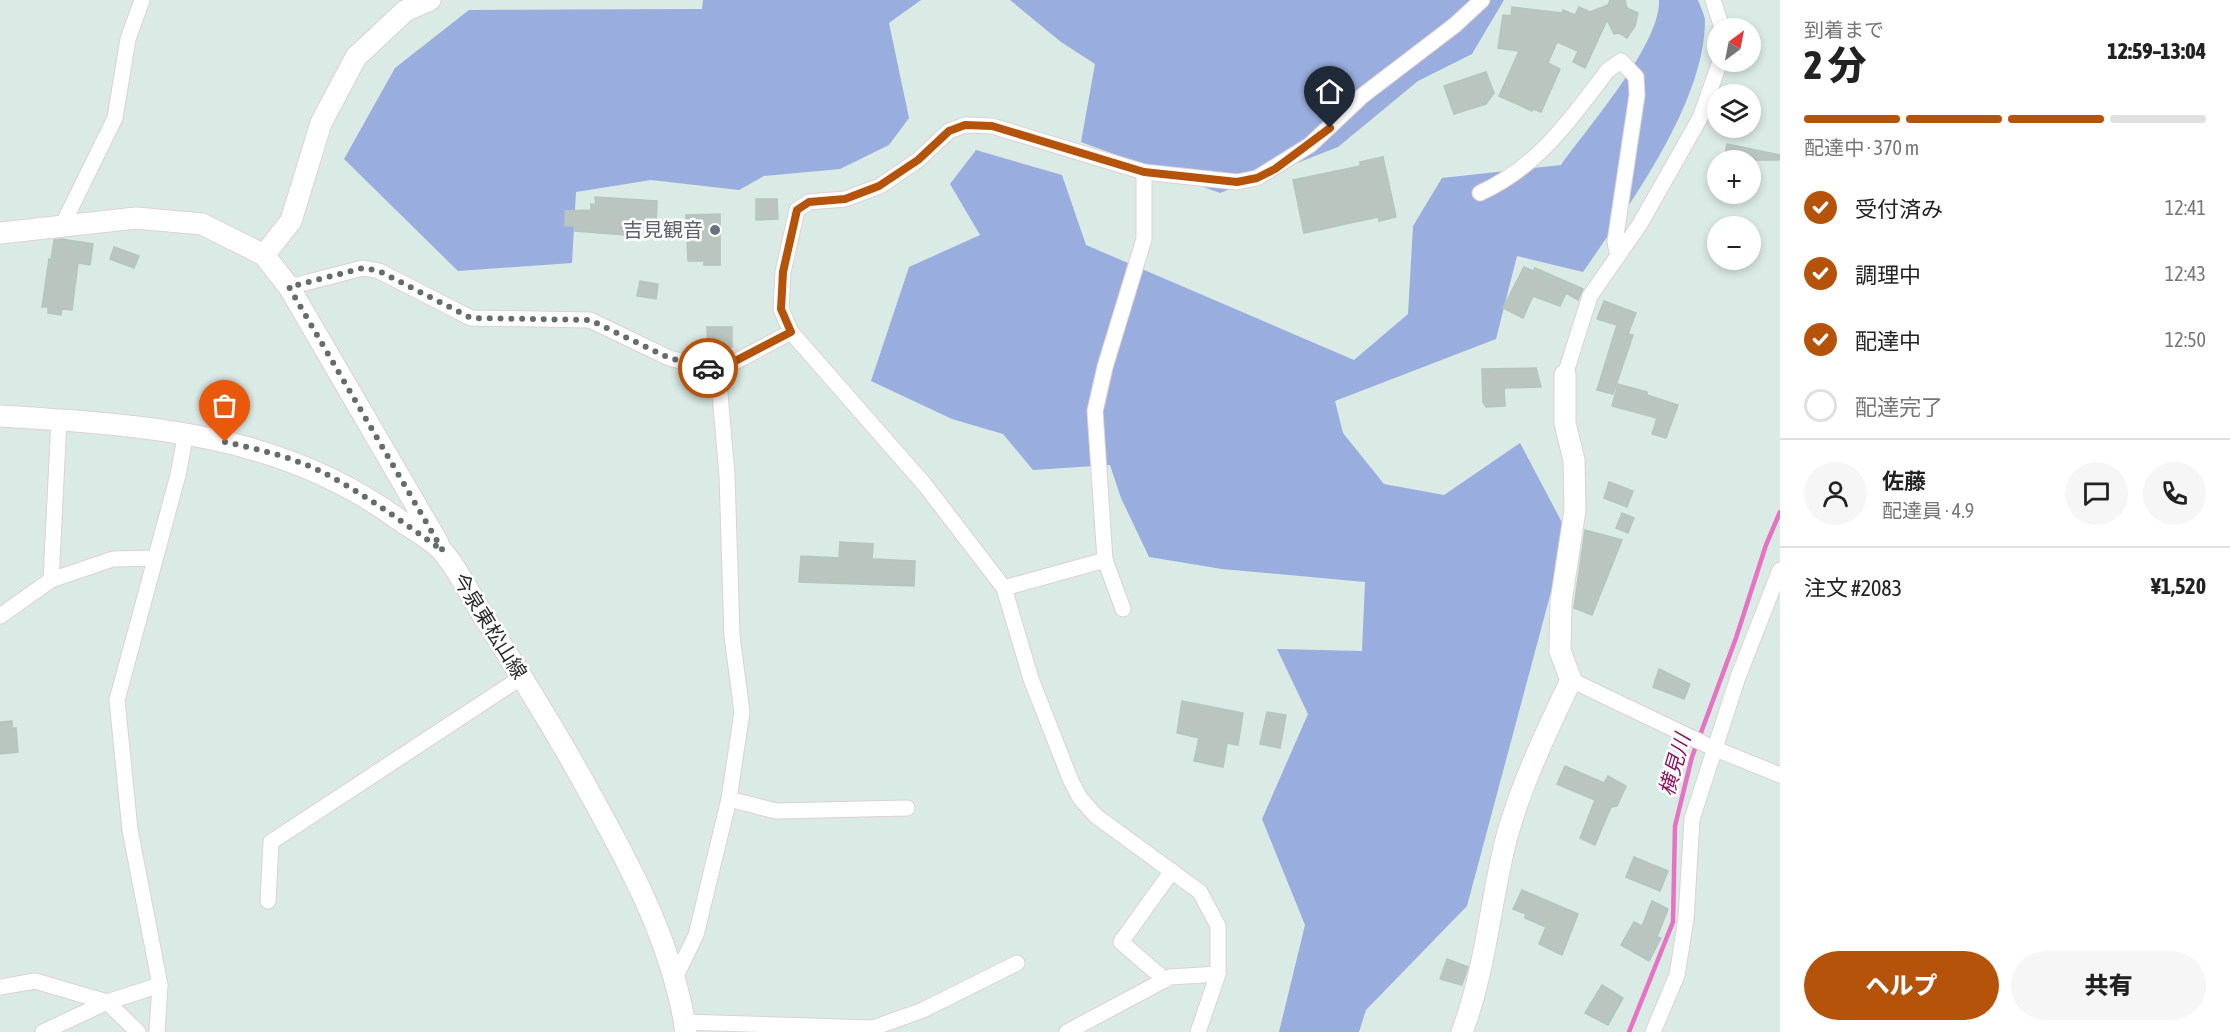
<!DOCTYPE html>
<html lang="ja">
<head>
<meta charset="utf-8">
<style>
	body { margin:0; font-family:"Asap Condensed","Noto Sans JP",sans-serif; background:#f6f6f6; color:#222; height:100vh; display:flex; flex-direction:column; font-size:22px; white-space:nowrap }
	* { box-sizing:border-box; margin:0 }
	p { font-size:20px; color:#767676 }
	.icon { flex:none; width:33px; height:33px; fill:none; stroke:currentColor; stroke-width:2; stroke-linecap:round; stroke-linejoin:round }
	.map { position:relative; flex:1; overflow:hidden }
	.side { display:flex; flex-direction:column; background:#fff; width:450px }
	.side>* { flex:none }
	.needle { width:39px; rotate:32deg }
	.buttons { position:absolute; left:1707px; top:18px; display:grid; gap:12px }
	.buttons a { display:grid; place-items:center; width:54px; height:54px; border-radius:50%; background:#fff; box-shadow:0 3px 9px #0003; font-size:30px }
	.pin { position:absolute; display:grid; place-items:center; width:51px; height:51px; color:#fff; margin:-62px -26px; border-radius:50% 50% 50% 0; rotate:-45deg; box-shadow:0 0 6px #0007 }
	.pin .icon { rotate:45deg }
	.courier { position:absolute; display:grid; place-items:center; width:60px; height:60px; margin:-30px; border:4px solid #b45309; border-radius:50%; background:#fff; color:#222; box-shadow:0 2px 8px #0007 }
	.overview em { font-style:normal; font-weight:800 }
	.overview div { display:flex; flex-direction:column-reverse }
	.overview { display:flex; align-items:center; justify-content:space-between; height:102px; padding:0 24px }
	h1 { font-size:39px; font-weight:800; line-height:45px }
	.bar { display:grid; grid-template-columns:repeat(4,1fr); gap:9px 6px; align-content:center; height:72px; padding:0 24px }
	.bar i { height:8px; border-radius:4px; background:#e0e0e0 }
	.bar .current { background:#b45309 }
	.bar p { grid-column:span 4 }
	.line { display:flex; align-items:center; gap:15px; padding:0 24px; border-top:2px solid #e0e0e0 }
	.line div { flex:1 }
	.round { display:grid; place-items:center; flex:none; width:63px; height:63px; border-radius:32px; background:#f6f6f6 }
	ol { padding:0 24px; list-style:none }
	li { display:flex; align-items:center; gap:18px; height:66px }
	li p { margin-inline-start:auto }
	li .icon { padding:6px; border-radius:50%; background:#b45309; color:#fff; stroke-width:4 }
	li:last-child { color:#767676 }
	li i { width:33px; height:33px; border:3px solid #e0e0e0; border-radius:50% }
	.cta { display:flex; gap:12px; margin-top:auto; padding:12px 24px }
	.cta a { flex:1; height:69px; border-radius:36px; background:#b45309; color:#fff; font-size:24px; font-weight:800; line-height:69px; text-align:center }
	.cta a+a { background:#f6f6f6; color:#222 }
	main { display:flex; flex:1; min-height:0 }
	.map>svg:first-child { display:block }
</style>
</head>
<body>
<main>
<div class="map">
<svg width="1780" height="1032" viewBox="0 0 1780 1032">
	<rect width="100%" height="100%" fill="#daeae4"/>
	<g fill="#99aede">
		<path d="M703,0h218l-32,23 20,95 -20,27 -49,24 -76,7 -25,14 -88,-10 -75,12 -4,71 -114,8 -114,-112 51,-91 74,-58 233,-1z"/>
		<path d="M1010,0h494l-32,54 -54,27 -80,66 -118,46 -139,-51 14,-78 -34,-22z"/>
		<path d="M1659,0h39c2,6 7,15 7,22 -1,82 -76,184 -122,250l-66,-16 -21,83 -161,62 8,32 41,51 60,11 76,-52 47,89 -100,374 -101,104 -7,22h-80l26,-107 -43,-106 46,-105 -31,-65 85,2 3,-69 -143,-13 -73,-12 -28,-59 -11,-33 -77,5 -30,-36 -51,-15 -81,-38 38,-114 71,-32 -30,-51 26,-34 86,25 24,70 268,115 54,-46 5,-88 29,-48 119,-13c27,-38 100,-121 98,-165z"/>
	</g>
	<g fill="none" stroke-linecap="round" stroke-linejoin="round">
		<path stroke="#e772c4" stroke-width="4.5" d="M1629,1032l44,-110 2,-96 17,-69 44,-119 30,-93 14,-33"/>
	</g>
	<g fill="#bac5c0" stroke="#b4c5bf" stroke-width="1.5">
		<path d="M1610,0h15l2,8 11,5 -3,13 -8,12 -8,-5 -5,1 -7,-14 -22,48 -12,-6 5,-11 -21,-9 -9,21 12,6 -19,43 -8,-3 -1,2 -33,-15 20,-45 -21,-3 5,-33 8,1 1,-9 50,6 1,-3 12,5 4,-8 11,5 18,-7z"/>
		<path d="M1486,72l8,21 -8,11 -32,10 -10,-28z"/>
		<path d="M1727,144l53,11 -1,5h-55z"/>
		<path d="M1383,157l13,60 -17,4 -1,-4 -74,16 -11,-53 67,-14v-4z"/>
		<path d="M595,197l62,4 -1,26 -17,-1 -1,10 -63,-5v-5h-10v-15l26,-1v-6l5,1z"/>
		<path d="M756,199h21l1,20 -22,1z"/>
		<path d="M720,214v51h-16v-4h-16l-2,-46z"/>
		<path d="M61,239l32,5 -3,21 -12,-2 -6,47 -10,-1 -1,6 -13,-2v-6h-6l7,-48 2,1 3,-20z"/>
		<path d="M114,247l25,9 -5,12 -24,-9z"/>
		<path d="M1524,267l9,4 2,-3 48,21 -5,11 -12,-7 -6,13 -27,-10 -10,22 -20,-10z"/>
		<path d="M640,281l18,3 -2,15 -19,-3z"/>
		<path d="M1604,301l32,12 -8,21 5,1 -20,59 -16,-4 20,-65 -20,-6z"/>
		<path d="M707,327h25v20l-24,1z"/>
		<path d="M1536,368l5,19 -37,1 1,18 -19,1 -3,-5 -1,-33z"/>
		<path d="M1618,384l29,8v3l31,10 -12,33 -14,-4 5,-16 -45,-12z"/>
		<path d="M1609,482l24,9 -6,16 -23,-9z"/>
		<path d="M1622,513l12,5 -6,15 -12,-5z"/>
		<path d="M1585,530l37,10 -30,75 -18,-7z"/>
		<path d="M840,542l33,2 -1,15 43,2 -1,25 -115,-4 2,-26 38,2z"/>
		<path d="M1659,669l31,15 -6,15 -31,-12z"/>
		<path d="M1182,701l61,12 -5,32 -11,-2 -4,24 -29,-6 5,-23 -22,-5z"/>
		<path d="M1267,712l19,3 -6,33 -20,-4z"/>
		<path d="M12,721v7h4l2,24 -18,2v-32z"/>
		<path d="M1565,766l39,17 4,-7 18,10 -9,20 -6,1 -16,38 -15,-7 15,-38 -38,-16z"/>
		<path d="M1634,857l34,14 -8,20 -34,-14z"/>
		<path d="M1522,890l56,24 -16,41 -23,-11 7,-17 -21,-9 1,-4 -13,-5z"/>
		<path d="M1652,901l16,8 -11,28 4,1 -12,23 -28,-16 13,-23 8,4z"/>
		<path d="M1447,959l21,8 -6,18 -22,-6z"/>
		<path d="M1602,985l21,13 -15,27 -23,-12z"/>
	</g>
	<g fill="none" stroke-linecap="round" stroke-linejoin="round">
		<g stroke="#e0d0d2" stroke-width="17">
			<g id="street">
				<path d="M1713,0l9,28"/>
				<path d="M1480,193c59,-27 90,-73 128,-123l13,-9 15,16 1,18 -22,147 3,14"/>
				<path d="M63,224l52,-106 13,-79 14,-39"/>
				<path d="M289,287l74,-19 16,3 92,47 119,2 79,38 49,13 73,-39"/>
				<path d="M1565,375l25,-79 50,-72 60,-106 20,-56"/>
				<path d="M1105,560l18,49"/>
				<path d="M51,580l8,-160"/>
				<path d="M1004,588l101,-28 -10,-149 10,-44 39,-128v-67"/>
				<path d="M0,616l51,-36 62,-21 42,-1"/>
				<path d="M1571,680l142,68 67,27"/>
				<path d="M729,799l47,12 131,-3"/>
				<path d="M268,901l3,-59 251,-165"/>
				<path d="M674,980l22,-45 33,-136 13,-87 -10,-76 -5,-161 -9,-104"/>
				<path d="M1165,980l-44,-38 51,-71"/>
				<path d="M0,987l35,-6 72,21 53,-17"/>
				<path d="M684,1022l189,6 50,-18 94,-47"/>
				<path d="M43,1032l64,-30 31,30"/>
				<path d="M157,1032l3,-47 -30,-155 -13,-130 61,-225 8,-42"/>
				<path d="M1067,1032l103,-55 48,-3"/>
				<path d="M1198,1032l20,-58v-48l-18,-34 -104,-76 -16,-18 -9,-17 -40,-102 -27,-91 -79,-103 -134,-153 -10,-23 2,-37 14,-62 12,-8 36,-3 35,-13 38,-26 31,-29 16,-6 27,1 152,46 93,10 20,-4 53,-33 52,-49 93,-71 27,-25"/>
				<path d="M1653,1032l24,-57 9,-56 6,-100 46,-142 42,-107"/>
			</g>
		</g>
		<g stroke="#e0d0d2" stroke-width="23">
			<g id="secondary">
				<path d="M0,233l136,-15 66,6 62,31 25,32 149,256"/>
				<path d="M264,255l27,-34 30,-98 35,-66 49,-46 25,-11"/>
				<path d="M0,416c143,9 279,16 398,103 14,10 34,20 45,33 16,19 28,44 41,65 31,49 62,98 90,148 47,84 98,171 112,267"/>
				<path d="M1462,1032c24,-63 28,-131 45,-196 15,-54 40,-105 64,-156l-11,-29 1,-49 14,-92 -1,-50 -9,-37v-48"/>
			</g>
		</g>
		<use href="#street" stroke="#fff" stroke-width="15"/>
		<use href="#secondary" stroke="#fff" stroke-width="21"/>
	</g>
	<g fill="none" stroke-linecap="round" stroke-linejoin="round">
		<path stroke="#666c6a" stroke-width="6" stroke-dasharray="0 10.8" d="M225,442c33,7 67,15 97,30 43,22 82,51 121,79l-154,-264 74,-19 16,3 92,47 119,2 79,38 39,10"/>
		<path stroke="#b45309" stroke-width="8" d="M708,368l10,2 73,-38 -10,-23 2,-37 14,-62 12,-8 36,-3 34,-13 39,-26 31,-29 16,-6 27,1 152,46 93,10 20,-4 18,-9 55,-41"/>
	</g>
	<circle fill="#6b7280" stroke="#fff" stroke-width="2" cx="715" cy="230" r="6"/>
	<g text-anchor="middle" stroke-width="5" stroke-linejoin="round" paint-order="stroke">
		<g font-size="20" fill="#5b616d" stroke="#fff" text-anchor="end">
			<text x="703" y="237">吉見観音</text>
		</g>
		<g font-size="20" fill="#282828" stroke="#fff">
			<text transform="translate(490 626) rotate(58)" y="7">今泉東松山線</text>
		</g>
		<g font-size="21" font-style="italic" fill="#8f1461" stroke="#fff">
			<text transform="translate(1675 765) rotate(-74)" y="7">横見川</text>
		</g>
	</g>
</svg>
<div class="buttons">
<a><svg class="needle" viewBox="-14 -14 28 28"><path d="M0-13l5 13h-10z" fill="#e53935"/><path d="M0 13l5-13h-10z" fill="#767676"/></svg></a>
<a><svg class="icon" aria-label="layers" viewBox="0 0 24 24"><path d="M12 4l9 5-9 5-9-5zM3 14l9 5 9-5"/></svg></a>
<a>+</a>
<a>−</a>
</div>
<div class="pin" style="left:225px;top:442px;background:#ea580c"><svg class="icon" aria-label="bag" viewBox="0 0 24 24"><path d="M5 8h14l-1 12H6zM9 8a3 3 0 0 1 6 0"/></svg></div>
<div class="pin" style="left:1330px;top:128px;background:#1f2937"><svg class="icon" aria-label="home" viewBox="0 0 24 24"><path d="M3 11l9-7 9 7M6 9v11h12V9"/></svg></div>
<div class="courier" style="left:708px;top:368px"><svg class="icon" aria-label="car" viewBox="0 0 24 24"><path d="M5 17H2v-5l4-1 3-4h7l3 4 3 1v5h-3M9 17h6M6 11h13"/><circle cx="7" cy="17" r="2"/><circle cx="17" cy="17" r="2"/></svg></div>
</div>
<section class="side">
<div class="overview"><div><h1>2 分</h1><p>到着まで</p></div><em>12:59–13:04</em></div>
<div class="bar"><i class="current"></i><i class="current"></i><i class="current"></i><i></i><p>配達中 · 370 m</p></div>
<ol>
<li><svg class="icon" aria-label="check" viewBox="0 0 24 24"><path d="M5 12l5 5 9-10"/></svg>受付済み<p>12:41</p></li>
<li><svg class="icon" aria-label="check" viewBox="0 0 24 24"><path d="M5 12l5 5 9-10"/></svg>調理中<p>12:43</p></li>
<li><svg class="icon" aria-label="check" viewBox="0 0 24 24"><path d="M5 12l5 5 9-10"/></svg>配達中<p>12:50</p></li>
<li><i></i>配達完了</li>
</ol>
<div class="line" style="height:108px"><a class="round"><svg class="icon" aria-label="person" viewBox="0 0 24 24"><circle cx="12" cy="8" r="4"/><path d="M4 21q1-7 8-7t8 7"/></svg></a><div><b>佐藤</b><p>配達員 · 4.9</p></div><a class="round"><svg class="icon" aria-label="chat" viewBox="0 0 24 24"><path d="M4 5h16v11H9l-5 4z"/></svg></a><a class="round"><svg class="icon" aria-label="phone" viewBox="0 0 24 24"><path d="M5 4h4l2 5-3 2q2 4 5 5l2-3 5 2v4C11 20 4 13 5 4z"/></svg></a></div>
<div class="line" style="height:78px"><div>注文 #2083</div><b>¥1,520</b></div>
<div class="cta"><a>ヘルプ</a><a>共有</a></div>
</section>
</main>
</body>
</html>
